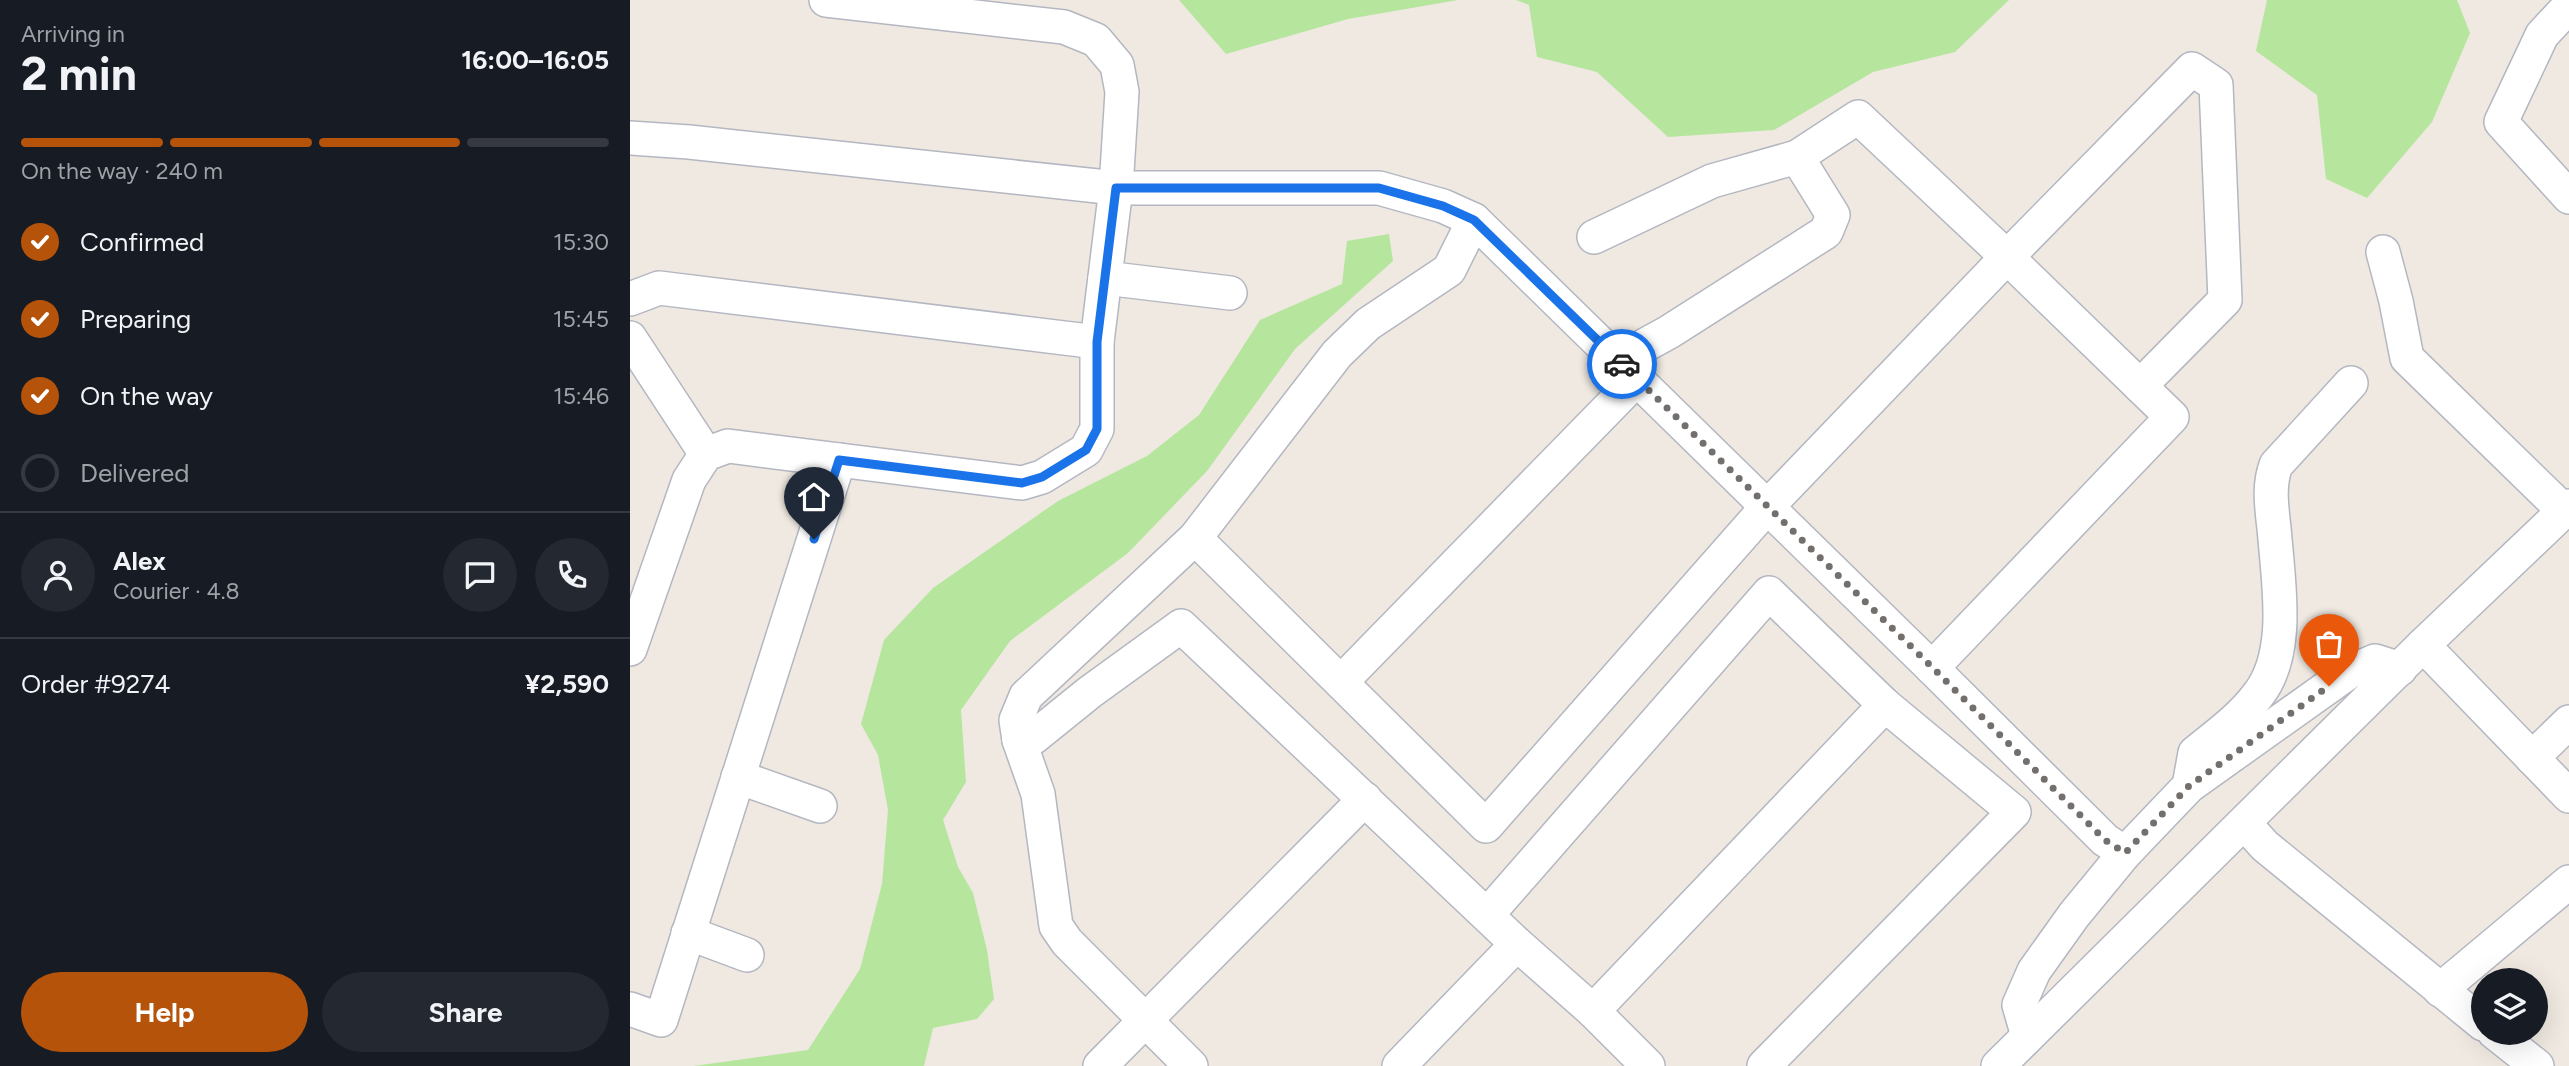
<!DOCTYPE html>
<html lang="en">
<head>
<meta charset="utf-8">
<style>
	body { margin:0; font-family:Figtree,sans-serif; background:#242831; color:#f1f3f6; height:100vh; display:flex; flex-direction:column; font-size:26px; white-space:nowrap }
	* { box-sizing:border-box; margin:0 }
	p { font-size:23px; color:#9ea1a6 }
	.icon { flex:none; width:38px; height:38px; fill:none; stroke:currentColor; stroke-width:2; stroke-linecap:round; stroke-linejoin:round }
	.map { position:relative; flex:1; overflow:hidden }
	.side { display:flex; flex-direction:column; background:#171b24; width:630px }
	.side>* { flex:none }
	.tools { position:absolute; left:1841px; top:968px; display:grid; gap:14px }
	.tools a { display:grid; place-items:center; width:77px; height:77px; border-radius:50%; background:#171b24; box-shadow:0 7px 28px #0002; font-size:35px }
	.pin { position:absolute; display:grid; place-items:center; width:60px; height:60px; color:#fff; margin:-72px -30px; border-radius:50% 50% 50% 0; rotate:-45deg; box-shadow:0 0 7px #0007 }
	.pin .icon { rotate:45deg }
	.courier { position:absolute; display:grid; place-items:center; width:70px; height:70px; margin:-35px; border:5px solid #1a73e8; border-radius:50%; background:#fff; color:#222; box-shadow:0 2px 9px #0007 }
	.headline em { font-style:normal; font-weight:700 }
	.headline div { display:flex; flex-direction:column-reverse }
	.headline { display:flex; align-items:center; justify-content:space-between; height:119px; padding:0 21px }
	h1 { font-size:46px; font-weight:700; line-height:52px }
	.bar { display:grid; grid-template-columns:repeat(4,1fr); gap:10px 7px; align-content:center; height:84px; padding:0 21px }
	.bar i { height:9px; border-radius:5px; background:#363941 }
	.bar .on { background:#b45309 }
	.bar p { grid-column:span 4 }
	.line { display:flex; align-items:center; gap:18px; padding:0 21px; border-top:2px solid #363941 }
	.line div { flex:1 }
	.round { display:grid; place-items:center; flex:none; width:74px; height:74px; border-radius:37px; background:#242831 }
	ol { padding:0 21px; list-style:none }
	li { display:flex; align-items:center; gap:21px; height:77px }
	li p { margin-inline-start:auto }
	li .icon { padding:7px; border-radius:50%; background:#b45309; color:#fff; stroke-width:4 }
	li:last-child { color:#9ea1a6 }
	li i { width:38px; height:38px; border:4px solid #363941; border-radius:50% }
	.cta { display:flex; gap:14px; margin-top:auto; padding:14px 21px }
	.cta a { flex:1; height:80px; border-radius:42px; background:#b45309; color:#fff; font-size:28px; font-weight:700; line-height:80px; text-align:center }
	.cta a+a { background:#242831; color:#f1f3f6 }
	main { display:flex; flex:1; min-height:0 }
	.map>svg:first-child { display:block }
</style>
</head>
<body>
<main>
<section class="side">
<div class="headline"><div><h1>2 min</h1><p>Arriving in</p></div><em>16:00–16:05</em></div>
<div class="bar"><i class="on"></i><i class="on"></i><i class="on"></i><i></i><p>On the way · 240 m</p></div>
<ol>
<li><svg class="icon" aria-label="check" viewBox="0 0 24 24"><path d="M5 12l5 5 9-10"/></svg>Confirmed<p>15:30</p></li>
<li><svg class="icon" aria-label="check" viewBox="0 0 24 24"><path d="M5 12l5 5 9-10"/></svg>Preparing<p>15:45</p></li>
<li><svg class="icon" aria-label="check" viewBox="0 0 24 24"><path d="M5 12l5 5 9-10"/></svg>On the way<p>15:46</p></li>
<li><i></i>Delivered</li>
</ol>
<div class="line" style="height:126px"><a class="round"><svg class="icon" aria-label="person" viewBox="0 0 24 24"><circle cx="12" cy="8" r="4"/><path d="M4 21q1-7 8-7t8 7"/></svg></a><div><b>Alex</b><p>Courier · 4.8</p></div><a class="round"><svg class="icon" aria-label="chat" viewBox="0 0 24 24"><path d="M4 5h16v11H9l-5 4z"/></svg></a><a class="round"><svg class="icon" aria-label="phone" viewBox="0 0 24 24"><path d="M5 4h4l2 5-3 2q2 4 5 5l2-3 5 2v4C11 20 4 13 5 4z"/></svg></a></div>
<div class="line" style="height:91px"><div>Order #9274</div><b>¥2,590</b></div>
<div class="cta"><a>Help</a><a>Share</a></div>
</section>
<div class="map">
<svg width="1939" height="1066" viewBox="0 0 1939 1066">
	<rect width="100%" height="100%" fill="#efe9e1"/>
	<g fill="#b6e59e">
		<path d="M549,0h279l-110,19 -122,35z"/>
		<path d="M886,0h493l-54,52 -82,20 -99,58 -106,7 -71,-65 -60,-15 -8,-52z"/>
		<path d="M1637,0h190l13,33 -38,89 -65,76 -41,-19 -9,-84 -61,-44z"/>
		<path d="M759,234l4,27 -98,88 -88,122 -79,82 -118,88 -49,69 5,72 -23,38 15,47 15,26 14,57 7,49 -17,20 -44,9 -9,38h-230l114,-16 52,-81 22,-85 6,-74 -10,-55 -17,-31 23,-84 49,-52 125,-87 89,-45 52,-41 61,-95 82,-36 5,-43z"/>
	</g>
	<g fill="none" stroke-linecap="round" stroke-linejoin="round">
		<g stroke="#b4b7c1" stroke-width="36">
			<g id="minor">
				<path d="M1939,6l-27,29 -41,87 68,75"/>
				<path d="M0,138l59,4 427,46h263l64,18 31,14 458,448 173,172 20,13"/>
				<path d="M1167,157l61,-40 149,140 165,160 -240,251"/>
				<path d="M964,237l118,-56 85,-24 36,58 -7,17 -157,100 -51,28"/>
				<path d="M1753,252l13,49 11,57 157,153"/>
				<path d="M475,278l125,15"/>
				<path d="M0,299l29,-11 438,54"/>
				<path d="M0,338l76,116"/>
				<path d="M565,538l291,288 281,-319 240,-250 185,-188 24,16 9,215 -85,86"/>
				<path d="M1793,645l146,151"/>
				<path d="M0,649l59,-169 17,-26 22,-8 294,37 20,-6 44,-27 11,-21v-87l19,-154 6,-96 -5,-27 -21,-25 -32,-13 -238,-27"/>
				<path d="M711,682l296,-303"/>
				<path d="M389,740l14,-2 57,-46 91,-66 336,318 76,67 55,55"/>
				<path d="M1902,758l37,-36"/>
				<path d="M108,777l82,29"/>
				<path d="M1559,786l160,-114 26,-11 25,8"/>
				<path d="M1615,824l20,22 218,178"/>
				<path d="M857,915l282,-322 116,112 129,107 -250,254"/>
				<path d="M58,933l59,22"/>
				<path d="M1810,990l129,-108"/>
				<path d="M0,1009l31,11 178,-560"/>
				<path d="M963,1011l292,-306"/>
				<path d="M1864,1032l43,34"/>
				<path d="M1398,1036l-9,-31 15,-34 40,-56 51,-62 64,-67 6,-33c22,-18 46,-35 63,-58 32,-40 21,-108 17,-156 -2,-26 -8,-50 1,-74l75,-82"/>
				<path d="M470,1066l265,-267"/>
				<path d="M561,1066l-124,-124 -11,-16 -18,-132 -19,-54 -3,-20 10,-24 169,-158 142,-184 31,-30 81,-54 25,-50"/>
				<path d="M769,1066l118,-122"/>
				<path d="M1368,1066l425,-421 146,-139"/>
			</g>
		</g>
		<use href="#minor" stroke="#fff" stroke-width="33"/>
	</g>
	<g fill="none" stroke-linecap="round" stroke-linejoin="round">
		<path stroke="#726f6d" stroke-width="7" stroke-dasharray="0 12.6" d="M992,364l311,304 172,172 20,13 64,-67 140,-100"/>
		<path stroke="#1a73e8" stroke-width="9" d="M184,539l25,-79 183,23 20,-6 44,-27 11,-21v-87l19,-154h263l64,18 31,14 148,144"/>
	</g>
</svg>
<div class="tools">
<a><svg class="icon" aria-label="layers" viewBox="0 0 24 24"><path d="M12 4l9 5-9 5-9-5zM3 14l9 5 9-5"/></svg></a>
</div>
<div class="pin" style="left:1699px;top:686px;background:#ea580c"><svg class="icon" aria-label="bag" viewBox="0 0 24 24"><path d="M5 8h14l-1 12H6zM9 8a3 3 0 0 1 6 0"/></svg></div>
<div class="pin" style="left:184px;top:539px;background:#1f2937"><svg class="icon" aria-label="home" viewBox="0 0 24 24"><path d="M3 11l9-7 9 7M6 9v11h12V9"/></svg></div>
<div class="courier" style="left:992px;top:364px"><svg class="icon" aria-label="car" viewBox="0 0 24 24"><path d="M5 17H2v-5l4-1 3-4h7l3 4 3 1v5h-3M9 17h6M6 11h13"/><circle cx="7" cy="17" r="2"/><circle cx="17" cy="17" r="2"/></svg></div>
</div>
</main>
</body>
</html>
